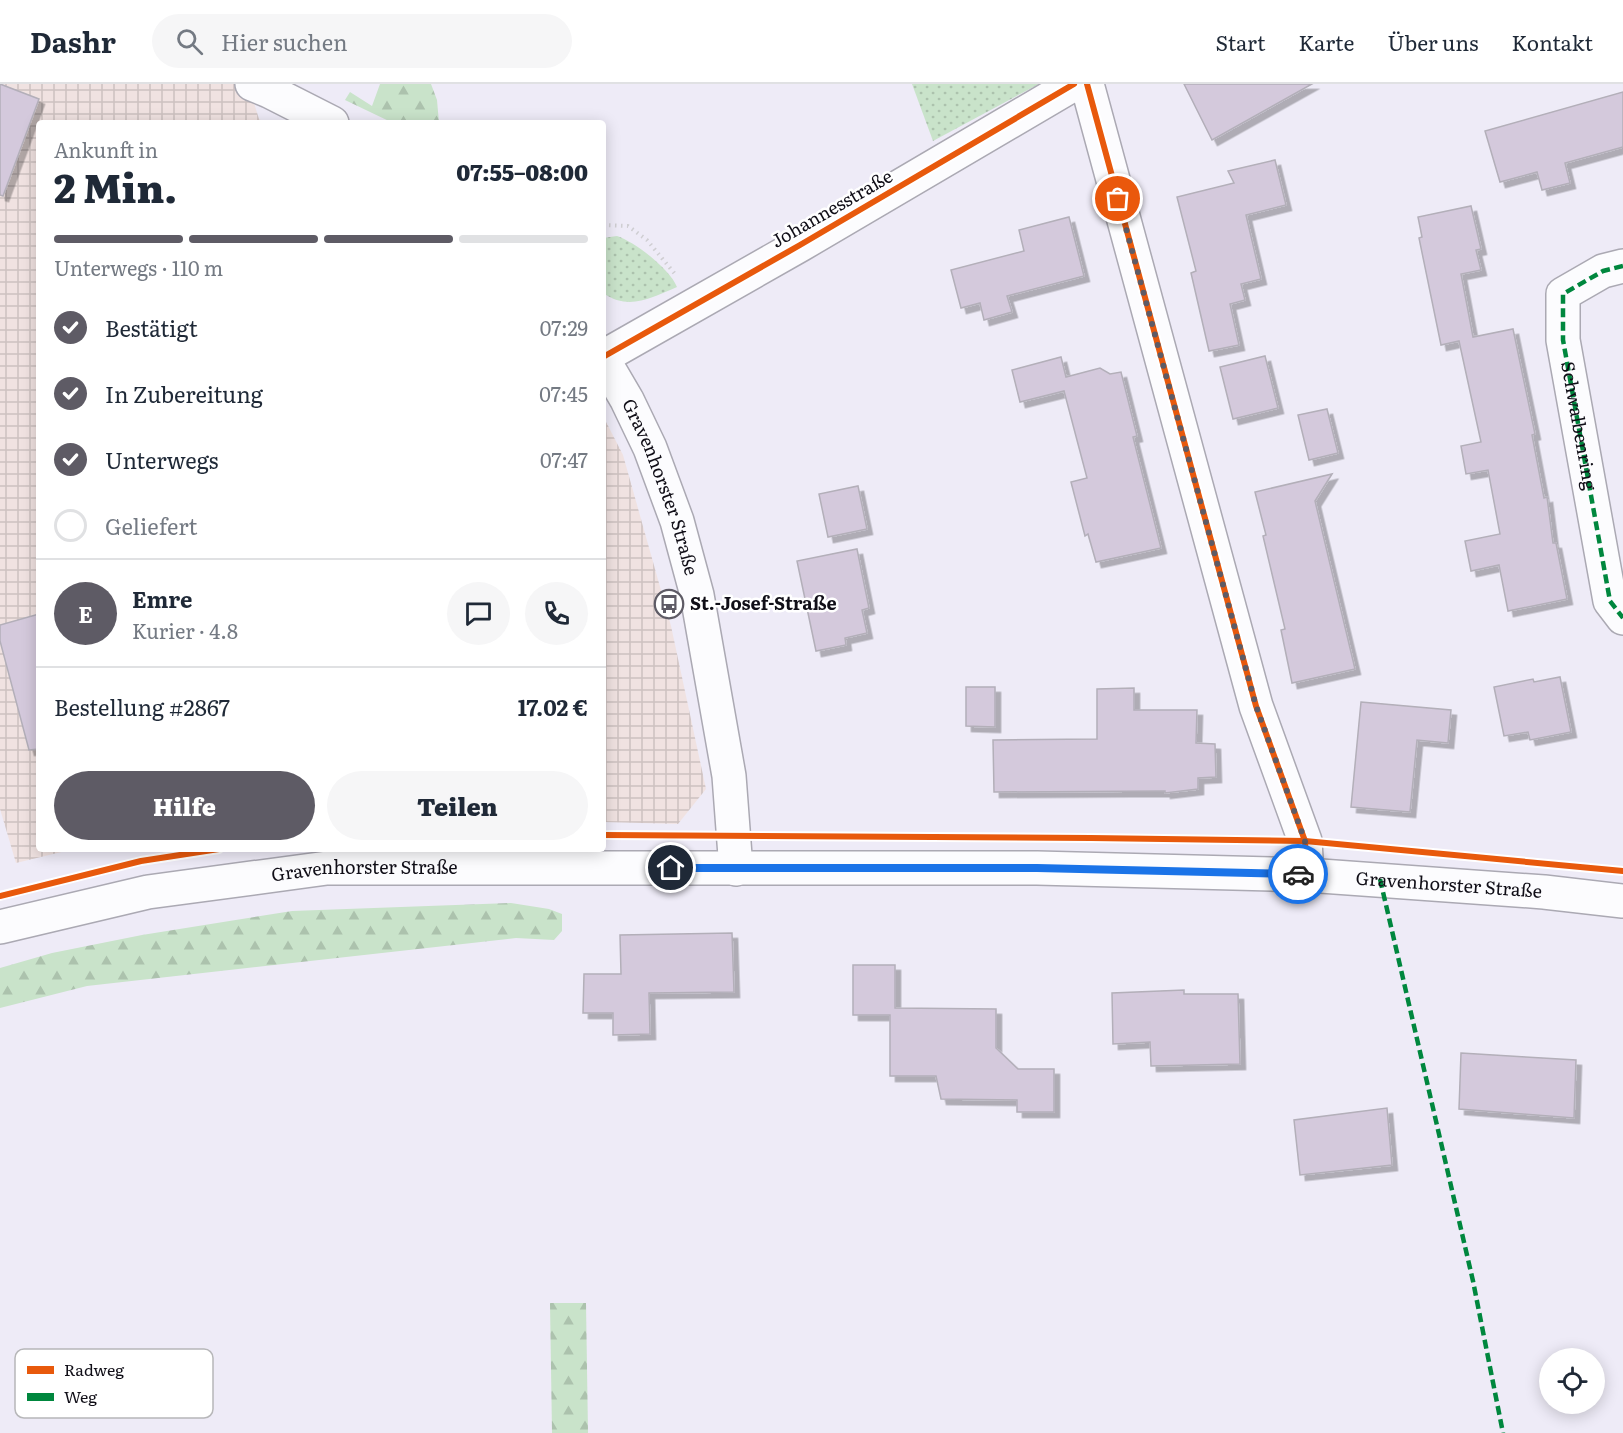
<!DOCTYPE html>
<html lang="de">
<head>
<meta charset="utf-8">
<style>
	body { margin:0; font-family:Literata,serif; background:#f6f6f7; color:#1f2937; height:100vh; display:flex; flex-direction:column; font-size:22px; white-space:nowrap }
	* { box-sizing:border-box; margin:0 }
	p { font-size:20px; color:#747a83 }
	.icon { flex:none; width:33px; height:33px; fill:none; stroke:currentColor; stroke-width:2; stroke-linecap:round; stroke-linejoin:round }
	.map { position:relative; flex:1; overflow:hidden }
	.side { position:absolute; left:36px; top:36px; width:570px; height:732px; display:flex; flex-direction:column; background:#fff; border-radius:6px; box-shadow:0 3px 15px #0003 }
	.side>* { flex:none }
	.fabs { position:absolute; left:1539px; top:1264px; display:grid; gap:12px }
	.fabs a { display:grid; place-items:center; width:66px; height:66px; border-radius:50%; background:#fff; box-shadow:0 3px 15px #0003; font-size:30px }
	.pin { position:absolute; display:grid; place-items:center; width:51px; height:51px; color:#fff; margin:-26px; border:3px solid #fff; border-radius:50%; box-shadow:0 2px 6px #0007 }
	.courier { position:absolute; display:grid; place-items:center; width:60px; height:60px; margin:-30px; border:4px solid #1a73e8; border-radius:50%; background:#fff; color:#222; box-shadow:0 2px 8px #0007 }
	.head em { font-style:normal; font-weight:800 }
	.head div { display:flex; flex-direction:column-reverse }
	.head { display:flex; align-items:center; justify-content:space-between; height:102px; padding:0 18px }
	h1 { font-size:39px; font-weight:800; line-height:45px }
	.bar { display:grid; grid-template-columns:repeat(4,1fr); gap:9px 6px; align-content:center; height:72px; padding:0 18px }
	.bar i { height:8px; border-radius:4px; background:#e0e1e3 }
	.bar .on { background:#5e5b65 }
	.bar p { grid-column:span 4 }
	.line { display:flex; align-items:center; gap:15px; padding:0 18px; border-top:2px solid #e0e1e3 }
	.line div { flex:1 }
	.round { display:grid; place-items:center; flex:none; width:63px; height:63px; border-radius:32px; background:#f6f6f7 }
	ol { padding:0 18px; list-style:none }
	li { display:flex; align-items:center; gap:18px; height:66px }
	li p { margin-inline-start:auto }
	li .icon { padding:6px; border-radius:50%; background:#5e5b65; color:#fff; stroke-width:4 }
	li:last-child { color:#747a83 }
	li i { width:33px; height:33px; border:3px solid #e0e1e3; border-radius:50% }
	.primary-button { display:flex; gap:12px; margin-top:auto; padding:12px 18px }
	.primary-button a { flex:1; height:69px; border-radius:36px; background:#5e5b65; color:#fff; font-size:24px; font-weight:800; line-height:69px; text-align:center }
	.primary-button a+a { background:#f6f6f7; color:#1f2937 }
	header { display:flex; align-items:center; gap:36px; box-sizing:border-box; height:84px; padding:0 30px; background:#fff; border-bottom:2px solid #e0e1e3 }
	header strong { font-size:28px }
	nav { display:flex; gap:33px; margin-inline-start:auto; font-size:21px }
	.search { width:420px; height:54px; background:#f6f6f7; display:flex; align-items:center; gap:15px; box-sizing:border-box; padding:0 21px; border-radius:33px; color:#747a83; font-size:22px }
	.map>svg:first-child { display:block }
</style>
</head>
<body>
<header>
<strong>Dashr</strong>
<div class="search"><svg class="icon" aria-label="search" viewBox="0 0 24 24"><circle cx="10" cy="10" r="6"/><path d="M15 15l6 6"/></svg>Hier suchen</div>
<nav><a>Start</a><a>Karte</a><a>Über uns</a><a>Kontakt</a></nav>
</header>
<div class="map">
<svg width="1623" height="1349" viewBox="0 0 1623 1349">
	<defs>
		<pattern id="industrial-grid" width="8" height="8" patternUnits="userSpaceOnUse" patternTransform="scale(1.5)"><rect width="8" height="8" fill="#f0e2e1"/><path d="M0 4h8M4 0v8" fill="none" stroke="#cdc1c0"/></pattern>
		<pattern id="grass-dots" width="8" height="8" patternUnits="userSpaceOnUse" patternTransform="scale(1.5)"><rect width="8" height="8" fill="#c9e3ca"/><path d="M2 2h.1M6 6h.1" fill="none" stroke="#acc2ad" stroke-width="1.8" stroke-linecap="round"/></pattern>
		<pattern id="forest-firs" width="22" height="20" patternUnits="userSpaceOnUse" patternTransform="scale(1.5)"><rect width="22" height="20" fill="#c9e3ca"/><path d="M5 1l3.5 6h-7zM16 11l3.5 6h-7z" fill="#acc2ad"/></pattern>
		<filter id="shadow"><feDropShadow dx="5.5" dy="5.5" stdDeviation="0" flood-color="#0004"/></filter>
	</defs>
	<rect width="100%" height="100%" fill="#eeebf7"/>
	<g fill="url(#industrial-grid)">
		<path d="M0,0h248l11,35 7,4h-227v726h35l-58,14 -16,-54z"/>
		<path d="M603,332l20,39 48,171 35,163 -28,35 -75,-2z"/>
	</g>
	<g fill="url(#grass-dots)">
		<path d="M912,0h127l-106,57z"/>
		<path d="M617,152c18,6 53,33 60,51 -26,11 -48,24 -74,6v-55z"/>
	</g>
	<g fill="url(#forest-firs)">
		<path d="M380,0h51l6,16 2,23h-46l-48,-23 5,-8 22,14z"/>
		<path d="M511,819l38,6 13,5v17l-8,9 -38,-2 -429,48 -87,22v-40l52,-15 90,-18 150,-24z"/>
		<path d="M550,1219h36l2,130h-36z"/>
	</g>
	<g fill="#d4c9dc" stroke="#b3afb9" stroke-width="1.5" filter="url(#shadow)">
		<path d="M0,0l39,15 -36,97 -3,-1z"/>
		<path d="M1184,0h128l-100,56z"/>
		<path d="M1623,8v55l-58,16 5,20 -28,7 -5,-18 -37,10 -15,-51z"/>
		<path d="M1275,76l11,45 -40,10 15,64 -20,5 4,16 -15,4 9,41 -30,6 -18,-78 5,-2 -19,-74 57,-14 -6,-12z"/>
		<path d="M1471,122l10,43 -5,1 5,20 -20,4 12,63 40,-8 22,105 -3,1 12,63 3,-1 6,46h3l11,56 -59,12 -9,-46 -28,6 -6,-30 35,-7 -12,-64 -22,4 -5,-28 20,-4 -22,-101 -18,4 -22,-107 3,-1 -4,-20z"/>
		<path d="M1069,133l15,59 -77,20 5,16 -28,8 -4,-17 -19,5 -10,-38 73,-19 -5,-21z"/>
		<path d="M1265,272l13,52 -45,11 -13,-52z"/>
		<path d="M1061,273l5,20 34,-9 10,6 11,-2 16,64 -4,1 28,111 -65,14 -8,-28 -3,2 -14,-54 16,-4 -23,-87 -44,11 -8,-32z"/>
		<path d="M1327,325l11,44 -29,7 -11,-45z"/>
		<path d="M1332,390l-17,27 40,168 -63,14 -11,-53 4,-1 -22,-93 3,-1 -11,-43z"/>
		<path d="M858,402l9,43 -39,8 -9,-43z"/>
		<path d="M857,465l12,59 -7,2 5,23 -22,5 1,7 -30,6 -19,-90z"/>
		<path d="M39,530v135l-10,1 -29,-109v-16z"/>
		<path d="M1560,593l11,55 -41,8 -2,-8 -24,4 -10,-49 39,-8 1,3z"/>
		<path d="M966,603h29v40l-29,-1z"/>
		<path d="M1134,604v22h63l-1,33 19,1 1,33 -18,1v11l-33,4v-2l-171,1 -1,-52 104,-1v-50z"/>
		<path d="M1361,618l90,8 -3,33 -31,-3 -7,72 -59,-5z"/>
		<path d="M732,849l2,59 -85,1 1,41 -37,1v-22h-30l1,-39h37l-1,-39z"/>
		<path d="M853,881h42v43l101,1v39l22,21h36v43h-37v-12l-76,-1 -5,-23h-46v-61h-37z"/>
		<path d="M1184,906v4h54l2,70 -89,2 -1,-24 -37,2 -1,-51z"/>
		<path d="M1461,969l115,7 -2,58 -115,-9z"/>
		<path d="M1387,1024l5,57 -92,10 -6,-55z"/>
	</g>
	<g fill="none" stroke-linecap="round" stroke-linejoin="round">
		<g stroke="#aba9b3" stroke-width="36">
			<g id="street">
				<path d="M252,0l17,7 63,32"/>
				<path d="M1087,0l169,622 49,135 2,34"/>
				<path id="s1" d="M1623,182l-20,5 -40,23v46l47,261 13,17"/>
				<path d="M603,273l197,-112 274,-161"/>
				<path id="s2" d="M603,275l24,41 23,48 27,73 20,74 32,181 7,93"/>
			</g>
		</g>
		<g stroke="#aba9b3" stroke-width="36">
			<g id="secondary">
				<path id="s3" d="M0,843l148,-35 179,-24h710l270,7 237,17 79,9"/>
			</g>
		</g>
		<path stroke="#cfced2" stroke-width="4" stroke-dasharray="1.5 4.5" stroke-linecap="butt" d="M603,141l25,1 19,14 28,34"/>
		<use href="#street" stroke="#fcfcfe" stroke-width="33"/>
		<use href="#secondary" stroke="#fcfcfe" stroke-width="33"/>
		<g stroke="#00873e" stroke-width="4.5" stroke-dasharray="9 4.5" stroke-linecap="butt">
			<path d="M1623,182l-20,5 -40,23v46l47,261 13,17"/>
			<path d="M1380,795l93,402 30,152"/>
		</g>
		<g stroke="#fff" stroke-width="10">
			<g id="cycleway">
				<path d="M1087,0l169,622 49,135 2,34"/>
				<path d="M603,273l197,-112 274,-161"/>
				<path d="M603,751l488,3 214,3 318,30"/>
				<path d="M0,812l141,-35 78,-12"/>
			</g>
		</g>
		<use href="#cycleway" stroke="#e8590c" stroke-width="6"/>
	</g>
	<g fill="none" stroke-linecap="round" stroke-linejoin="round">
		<path stroke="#5e5b65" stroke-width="6" stroke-dasharray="0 10.8" d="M1118,115l138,507 49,135 1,34 -8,-1"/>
		<path stroke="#1a73e8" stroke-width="8" d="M671,784h366l261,6"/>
	</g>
	<defs>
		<g id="bus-ring" transform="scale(1.5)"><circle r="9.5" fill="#fff" stroke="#5e5b65" stroke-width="1.5"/><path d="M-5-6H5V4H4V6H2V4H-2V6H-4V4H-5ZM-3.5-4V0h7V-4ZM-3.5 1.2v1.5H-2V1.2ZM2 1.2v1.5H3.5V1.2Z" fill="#5e5b65"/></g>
	</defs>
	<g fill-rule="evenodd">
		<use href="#bus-ring" x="669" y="520"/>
	</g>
	<g text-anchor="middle" stroke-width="5" stroke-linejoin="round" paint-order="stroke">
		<g font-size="18" fill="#100e17" stroke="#fff">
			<text transform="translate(832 125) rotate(-30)" y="6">Johannesstraße</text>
			<text dy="6" stroke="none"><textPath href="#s1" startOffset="200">Schwalbenring</textPath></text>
			<text dy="6" stroke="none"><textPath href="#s2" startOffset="141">Gravenhorster Straße</textPath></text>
			<text dy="6" stroke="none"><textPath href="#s3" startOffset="370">Gravenhorster Straße</textPath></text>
			<text dy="6" stroke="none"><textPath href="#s3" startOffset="1455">Gravenhorster Straße</textPath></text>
		</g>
		<g font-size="18" font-weight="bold" fill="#100e17" stroke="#fff" text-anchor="start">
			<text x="690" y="526">St.-Josef-Straße</text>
		</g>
	</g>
	<rect x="15" y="1265" width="198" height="69" rx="9" fill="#fff" stroke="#b7b7b9" stroke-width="1.5"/>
	<rect x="27" y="1282" width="27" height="8" fill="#e8590c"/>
	<rect x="27" y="1309" width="27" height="8" fill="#00873e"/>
	<g font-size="16" fill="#100e17">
		<text x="64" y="1292">Radweg</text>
		<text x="64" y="1319">Weg</text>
	</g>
</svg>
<div class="fabs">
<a><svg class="icon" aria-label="locate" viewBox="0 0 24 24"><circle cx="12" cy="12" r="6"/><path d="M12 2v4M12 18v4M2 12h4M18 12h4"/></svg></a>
</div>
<div class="pin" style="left:1118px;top:115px;background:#ea580c"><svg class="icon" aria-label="bag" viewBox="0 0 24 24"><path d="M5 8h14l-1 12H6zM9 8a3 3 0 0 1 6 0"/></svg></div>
<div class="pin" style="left:671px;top:784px;background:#1f2937"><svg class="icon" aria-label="home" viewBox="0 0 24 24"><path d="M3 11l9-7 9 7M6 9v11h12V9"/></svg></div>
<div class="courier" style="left:1298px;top:790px"><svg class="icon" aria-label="car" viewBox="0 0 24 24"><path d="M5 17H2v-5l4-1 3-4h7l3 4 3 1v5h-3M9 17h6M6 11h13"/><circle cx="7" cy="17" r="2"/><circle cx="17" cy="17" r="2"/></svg></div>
<section class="side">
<div class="head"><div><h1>2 Min.</h1><p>Ankunft in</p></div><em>07:55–08:00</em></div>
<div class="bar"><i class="on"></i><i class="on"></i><i class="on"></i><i></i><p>Unterwegs · 110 m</p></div>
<ol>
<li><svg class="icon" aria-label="check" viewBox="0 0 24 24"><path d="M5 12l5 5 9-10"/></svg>Bestätigt<p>07:29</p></li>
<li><svg class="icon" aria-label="check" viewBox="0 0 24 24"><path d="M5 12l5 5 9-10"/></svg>In Zubereitung<p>07:45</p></li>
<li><svg class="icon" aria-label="check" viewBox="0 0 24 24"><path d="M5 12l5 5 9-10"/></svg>Unterwegs<p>07:47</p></li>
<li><i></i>Geliefert</li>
</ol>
<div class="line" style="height:108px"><b class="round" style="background:#5e5b65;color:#fff">E</b><div><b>Emre</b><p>Kurier · 4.8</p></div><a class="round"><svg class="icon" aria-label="chat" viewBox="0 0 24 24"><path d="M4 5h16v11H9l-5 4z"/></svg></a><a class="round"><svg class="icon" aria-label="phone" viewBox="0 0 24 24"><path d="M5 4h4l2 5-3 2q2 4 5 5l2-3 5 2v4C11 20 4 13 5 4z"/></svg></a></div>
<div class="line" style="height:78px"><div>Bestellung #2867</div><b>17.02 €</b></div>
<div class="primary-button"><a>Hilfe</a><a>Teilen</a></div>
</section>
</div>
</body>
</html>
